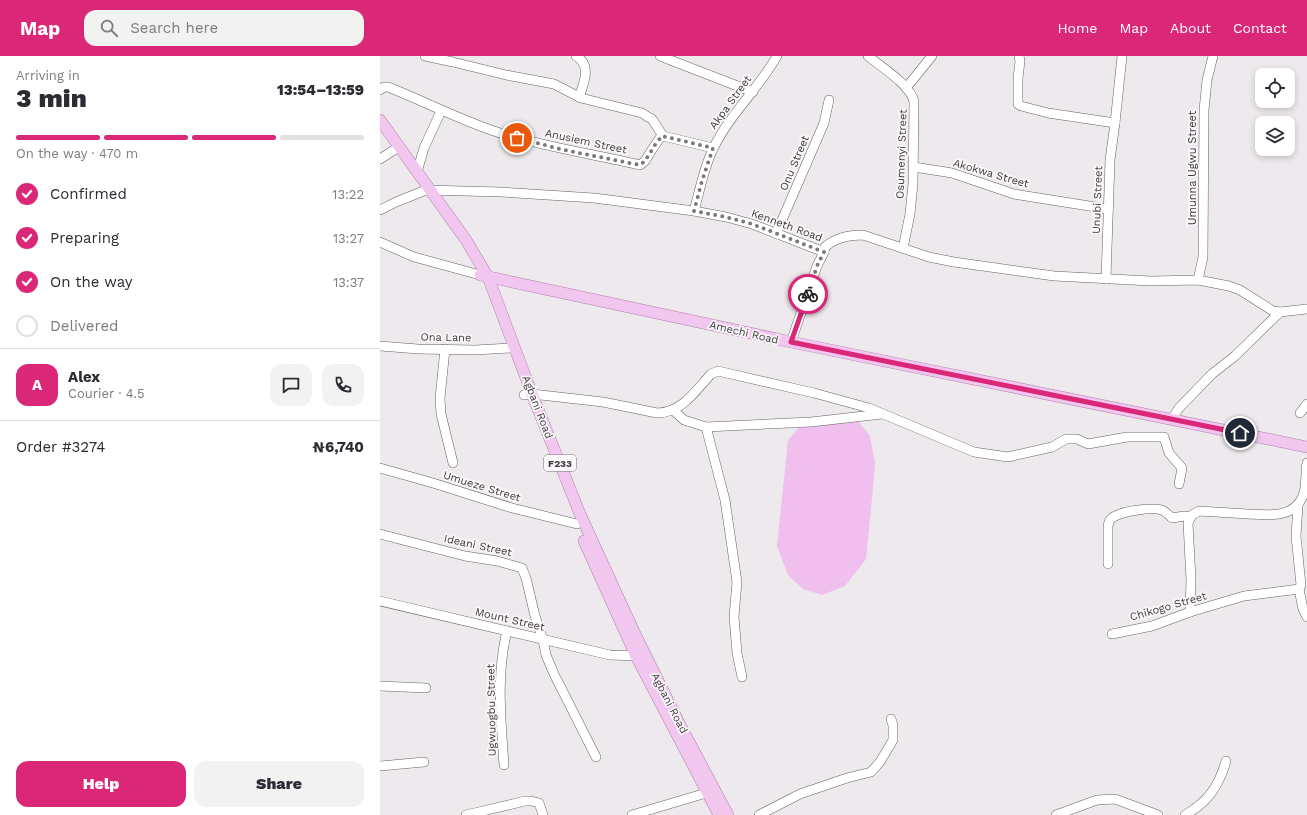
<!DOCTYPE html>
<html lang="en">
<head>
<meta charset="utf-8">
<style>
	body { margin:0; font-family:"Work Sans",sans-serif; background:#f2f2f3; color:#2b2b33; height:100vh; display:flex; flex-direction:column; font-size:15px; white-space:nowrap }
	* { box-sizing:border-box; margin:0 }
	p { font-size:13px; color:#7c7c81 }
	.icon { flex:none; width:22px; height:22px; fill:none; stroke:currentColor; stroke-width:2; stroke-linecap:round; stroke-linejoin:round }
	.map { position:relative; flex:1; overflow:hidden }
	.details { display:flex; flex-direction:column; background:#fff; width:380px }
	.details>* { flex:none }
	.fabs { position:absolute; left:875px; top:12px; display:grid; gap:8px }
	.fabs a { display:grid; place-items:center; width:40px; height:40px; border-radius:8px; background:#fff; box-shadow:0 2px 6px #0003; font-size:20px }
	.pin { position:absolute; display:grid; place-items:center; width:34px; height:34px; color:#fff; margin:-17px; border:2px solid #fff; border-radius:50%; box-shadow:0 1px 4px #0007 }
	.courier { position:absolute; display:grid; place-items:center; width:40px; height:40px; margin:-20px; border:3px solid #db2777; border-radius:50%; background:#fff; color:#222; box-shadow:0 1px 5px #0007 }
	.overview em { font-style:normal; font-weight:800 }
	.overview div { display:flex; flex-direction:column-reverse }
	.overview { display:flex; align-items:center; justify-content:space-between; height:68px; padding:0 16px }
	h1 { font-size:26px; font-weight:800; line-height:30px }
	.bar { display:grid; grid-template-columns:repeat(4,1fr); gap:6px 4px; align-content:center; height:48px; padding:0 16px }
	.bar i { height:5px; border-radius:3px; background:#e1e1e2 }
	.bar .current { background:#db2777 }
	.bar p { grid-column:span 4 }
	.line { display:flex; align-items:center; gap:10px; padding:0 16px; border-top:1px solid #e1e1e2 }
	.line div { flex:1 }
	.round { display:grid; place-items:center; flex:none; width:42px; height:42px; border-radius:12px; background:#f2f2f3 }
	ol { padding:0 16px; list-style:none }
	li { display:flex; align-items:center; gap:12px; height:44px }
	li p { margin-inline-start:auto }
	li .icon { padding:4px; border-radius:50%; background:#db2777; color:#fff; stroke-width:4 }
	li:last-child { color:#7c7c81 }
	li i { width:22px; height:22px; border:2px solid #e1e1e2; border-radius:50% }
	.cta { display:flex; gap:8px; margin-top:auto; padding:8px 16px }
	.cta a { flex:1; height:46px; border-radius:12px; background:#db2777; color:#fff; font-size:16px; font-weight:800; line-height:46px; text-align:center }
	.cta a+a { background:#f2f2f3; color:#2b2b33 }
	header { display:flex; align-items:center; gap:24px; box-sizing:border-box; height:56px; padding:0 20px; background:#db2777; color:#fff }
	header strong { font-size:19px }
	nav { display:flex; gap:22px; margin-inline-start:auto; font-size:14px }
	.search { width:280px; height:36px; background:#f2f2f3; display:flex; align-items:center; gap:10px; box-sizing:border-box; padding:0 14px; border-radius:12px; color:#7c7c81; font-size:15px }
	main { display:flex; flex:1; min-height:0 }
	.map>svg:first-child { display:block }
</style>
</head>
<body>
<header>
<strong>Map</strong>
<div class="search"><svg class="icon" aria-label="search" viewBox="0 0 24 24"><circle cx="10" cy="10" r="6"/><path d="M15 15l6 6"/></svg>Search here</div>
<nav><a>Home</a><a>Map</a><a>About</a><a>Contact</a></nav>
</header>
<main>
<section class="details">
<div class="overview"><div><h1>3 min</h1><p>Arriving in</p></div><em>13:54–13:59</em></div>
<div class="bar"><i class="current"></i><i class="current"></i><i class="current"></i><i></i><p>On the way · 470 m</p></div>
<ol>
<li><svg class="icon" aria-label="check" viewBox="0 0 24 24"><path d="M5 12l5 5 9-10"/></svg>Confirmed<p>13:22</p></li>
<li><svg class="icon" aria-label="check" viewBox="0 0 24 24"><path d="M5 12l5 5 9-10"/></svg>Preparing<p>13:27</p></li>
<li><svg class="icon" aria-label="check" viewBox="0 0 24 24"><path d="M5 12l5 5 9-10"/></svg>On the way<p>13:37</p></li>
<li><i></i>Delivered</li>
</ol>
<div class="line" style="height:72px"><b class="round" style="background:#db2777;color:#fff">A</b><div><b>Alex</b><p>Courier · 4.5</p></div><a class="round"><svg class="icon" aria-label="chat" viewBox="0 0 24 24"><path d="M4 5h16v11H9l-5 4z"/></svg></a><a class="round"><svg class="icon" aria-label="phone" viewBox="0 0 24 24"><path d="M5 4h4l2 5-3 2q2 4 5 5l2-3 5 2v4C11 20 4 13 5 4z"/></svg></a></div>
<div class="line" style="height:52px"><div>Order #3274</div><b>₦6,740</b></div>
<div class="cta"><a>Help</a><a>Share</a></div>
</section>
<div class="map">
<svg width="927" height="759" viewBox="0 0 927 759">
	<rect width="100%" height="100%" fill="#eee9ed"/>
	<path fill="#f0bfed" d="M459,359l20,7 11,14 5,27 -4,46 -5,50 -21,27 -23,9 -19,-6 -15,-14 -11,-29 11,-106 18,-20 13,-4z"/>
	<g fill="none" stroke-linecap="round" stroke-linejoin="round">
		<g stroke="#646164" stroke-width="10">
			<g id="minor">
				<path d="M45,0l28,6 53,13 48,9 27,14 61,15 6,4 4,2 11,17 50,12"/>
				<path d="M196,0c16,9 8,27 3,41"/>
				<path d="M280,0l93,36"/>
				<path d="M488,0c13,11 43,29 46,46l-1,82 -3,30 -7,34"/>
				<path d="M639,0l1,5 -2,17v26l3,2 27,7 67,10"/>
				<path d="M526,32l26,-32"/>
				<path d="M0,34l4,-3h4c38,15 74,34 112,46 46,14 93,21 140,32l5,-4 8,-13 9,-13"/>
				<path d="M0,103l14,-9"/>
				<path d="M534,111l38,6 62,21 94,15"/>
				<path d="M37,116l7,-24 17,-37"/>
				<path d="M0,154l16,-8 30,-12 75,2 93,6 100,13 32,6 26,7 72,28"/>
				<path d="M314,155c6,-21 10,-45 20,-64 16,-33 45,-59 63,-91"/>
				<path d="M396,178l48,-111 5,-23"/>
				<path d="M0,186l34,15 66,18"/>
				<path d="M726,223l4,-119 5,-37 7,-67"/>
				<path d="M818,224l5,-23 1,-147 3,-30 6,-24"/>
				<path d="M411,286l26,-76 7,-14 1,-5c11,-10 24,-12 38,-12l66,22 25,5 100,14 97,5 47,-1 31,6 11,4 33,21 7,1 27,-3"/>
				<path d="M0,290l38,3 57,1 36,-2"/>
				<path d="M65,293l-5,49 1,16 12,49"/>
				<path d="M144,339l8,-1 71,8 54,11c25,0 39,-23 54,-39l7,-3 96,22 55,15 105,44 34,5 44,-10 14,-8h11l11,5 39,-7h37l5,16 13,15 -3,16"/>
				<path d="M293,354l11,10 22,7 105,-5 71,-8"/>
				<path d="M920,357l7,-9"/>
				<path d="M792,363l7,-11 33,-34 23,-18 45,-44"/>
				<path d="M326,371l19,73 12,82 -3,35 3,36 5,24"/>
				<path d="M0,412l53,15 79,25 65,16"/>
				<path d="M0,478l85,22 32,5 25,7 4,10 9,38 8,24 3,15 8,19 42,83"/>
				<path d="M728,508v-38c1,-4 1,-6 4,-8 9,-7 40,-11 50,-8 4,2 7,5 10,8l12,-2 6,1"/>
				<path d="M919,533l4,20 4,8"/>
				<path d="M0,545l230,54 30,1"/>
				<path d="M810,556l1,-32 -3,-57 4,-8 7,-4c16,1 33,2 49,3 20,1 45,5 55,-18 4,-10 2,-23 4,-33"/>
				<path d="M732,578l40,-8 38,-14 54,-16 55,-7 2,-4 -5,-49 2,-31"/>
				<path d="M0,630l46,2"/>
				<path d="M124,709c-3,-44 -8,-91 3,-134"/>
				<path d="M0,710l44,-4"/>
				<path d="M86,759l59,-14h6l8,2 4,12"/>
				<path d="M252,759l81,-24"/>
				<path d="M379,759l41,-21 47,-16 24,-6 9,-10 13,-22v-15l-2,-6"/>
				<path d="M676,759l41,-15 18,-1 43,16"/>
				<path d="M805,759c23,-13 34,-29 41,-54"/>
			</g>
		</g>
		<g stroke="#ad7daa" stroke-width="12">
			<g id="major">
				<path d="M0,64l86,120 22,37 44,117 48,120 55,120 43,87 50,94"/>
				<path d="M100,219l311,67 516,105"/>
				<path d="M204,485l52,115 83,159"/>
			</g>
		</g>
		<use href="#minor" stroke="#fff" stroke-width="9"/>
		<use href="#major" stroke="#f2c7ef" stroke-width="11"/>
	</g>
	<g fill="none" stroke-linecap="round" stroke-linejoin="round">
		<path stroke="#7b787a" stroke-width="4" stroke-dasharray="0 7.2" d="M137,82l47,12 76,15 5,-4 10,-16 7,-9 51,12 -11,33 -8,30 32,6 26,7 72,28 -7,14 -9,28"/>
		<path stroke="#db2777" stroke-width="5" d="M428,238l-17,48 449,91"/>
	</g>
	<g text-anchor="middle" stroke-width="3.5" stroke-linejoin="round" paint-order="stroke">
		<rect fill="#fbf7fb" stroke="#767375" stroke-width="1" x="164" y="399" width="32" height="16" rx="3"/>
		<g font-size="10" font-weight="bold" fill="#3d3b3c">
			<text x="180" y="411">F233</text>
		</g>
		<g font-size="11" fill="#3d3b3c" stroke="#fbf7fb">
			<text transform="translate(350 46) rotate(-54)" y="4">Akpa Street</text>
			<text transform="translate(206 85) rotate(12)" y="4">Anusiem Street</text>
			<text transform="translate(521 98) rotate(-88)" y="4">Osumenyi Street</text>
			<text transform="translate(414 107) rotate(-67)" y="4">Onu Street</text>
			<text transform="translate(812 112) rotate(-90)" y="4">Umunna Ugwu Street</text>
			<text transform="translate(611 117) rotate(16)" y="4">Akokwa Street</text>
			<text transform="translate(717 144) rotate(-88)" y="4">Unubi Street</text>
			<text transform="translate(407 169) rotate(20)" y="4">Kenneth Road</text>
			<text transform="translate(364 276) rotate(13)" y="4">Amechi Road</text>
			<text transform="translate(66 281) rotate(1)" y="4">Ona Lane</text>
			<text transform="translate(158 351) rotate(69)" y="4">Agbani Road</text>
			<text transform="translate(102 430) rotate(17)" y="4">Umueze Street</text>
			<text transform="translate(98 489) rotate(12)" y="4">Ideani Street</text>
			<text transform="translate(788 550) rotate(-16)" y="4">Chikogo Street</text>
			<text transform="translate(130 563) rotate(13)" y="4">Mount Street</text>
			<text transform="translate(290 647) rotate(63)" y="4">Agbani Road</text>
			<text transform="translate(111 654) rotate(-91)" y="4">Ugwuogbu Street</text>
		</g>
	</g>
</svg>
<div class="fabs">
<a><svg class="icon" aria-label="locate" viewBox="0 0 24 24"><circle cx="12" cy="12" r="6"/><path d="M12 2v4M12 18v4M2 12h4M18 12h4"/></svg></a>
<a><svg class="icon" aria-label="layers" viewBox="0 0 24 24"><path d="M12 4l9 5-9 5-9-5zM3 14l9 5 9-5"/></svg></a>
</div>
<div class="pin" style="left:137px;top:82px;background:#ea580c"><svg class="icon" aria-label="bag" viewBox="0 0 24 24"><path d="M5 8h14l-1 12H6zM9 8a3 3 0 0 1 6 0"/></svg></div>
<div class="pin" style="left:860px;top:377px;background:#1f2937"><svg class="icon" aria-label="home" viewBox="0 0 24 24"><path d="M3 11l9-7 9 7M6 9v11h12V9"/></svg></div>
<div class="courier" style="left:428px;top:238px"><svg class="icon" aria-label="bike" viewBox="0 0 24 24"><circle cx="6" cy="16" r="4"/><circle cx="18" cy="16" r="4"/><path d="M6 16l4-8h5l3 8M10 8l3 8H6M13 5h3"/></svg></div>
</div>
</main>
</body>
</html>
